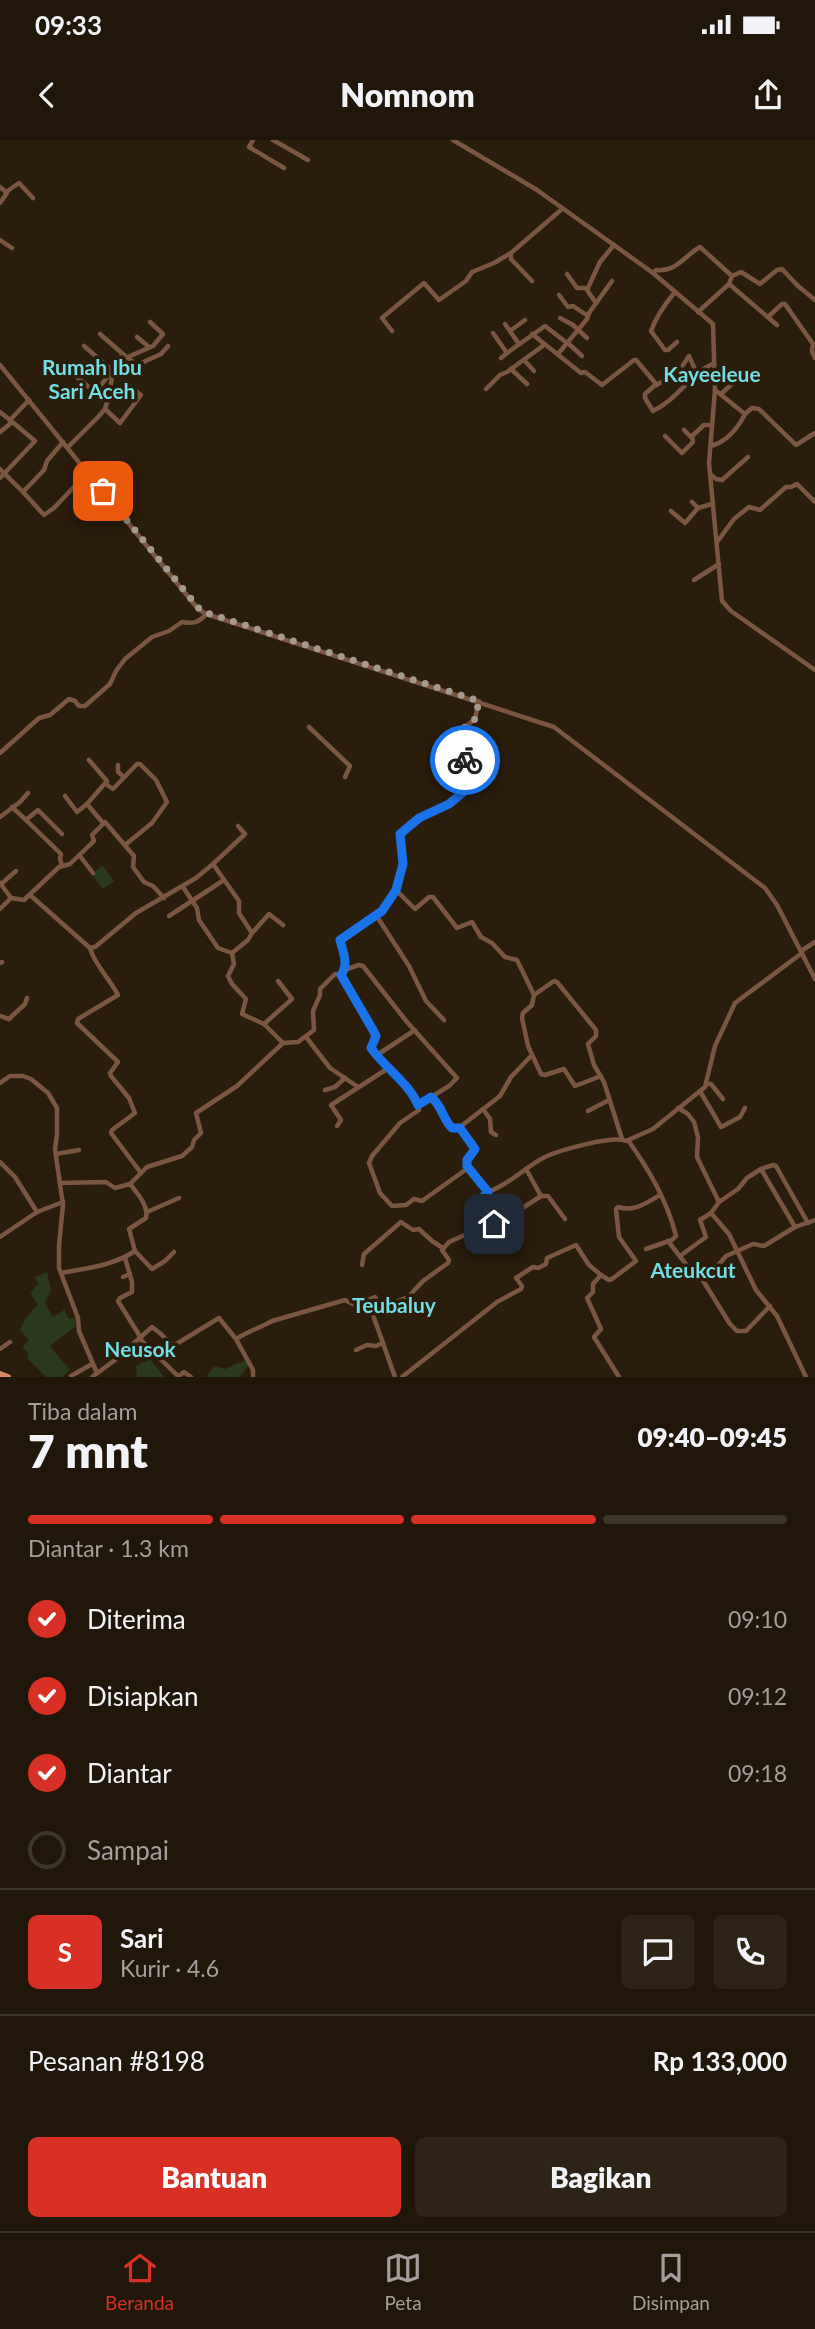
<!DOCTYPE html>
<html lang="id">
<head>
<meta charset="utf-8">
<style>
	body { margin:0; font-family:Lato,sans-serif; background:#2d2317; color:#f1f3f6; height:100vh; display:flex; flex-direction:column; font-size:26px; white-space:nowrap }
	* { box-sizing:border-box; margin:0 }
	p { font-size:23px; color:#a29f9c }
	.icon { flex:none; width:38px; height:38px; fill:none; stroke:currentColor; stroke-width:2; stroke-linecap:round; stroke-linejoin:round }
	.map { position:relative; height:1237px; overflow:hidden }
	.sheet { display:flex; flex-direction:column; background:#201609; flex:1 }
	.sheet>* { flex:none }
	.pin { position:absolute; display:grid; place-items:center; width:60px; height:60px; color:#fff; margin:-30px; border-radius:14px; box-shadow:0 4px 10px #0006 }
	.courier { position:absolute; display:grid; place-items:center; width:70px; height:70px; margin:-35px; border:5px solid #1a73e8; border-radius:50%; background:#fff; color:#222; box-shadow:0 2px 9px #0007 }
	.overview em { font-style:normal; font-weight:800 }
	.overview div { display:flex; flex-direction:column-reverse }
	.overview { display:flex; align-items:center; justify-content:space-between; height:119px; padding:0 28px }
	h1 { font-size:46px; font-weight:800; line-height:52px }
	.bar { display:grid; grid-template-columns:repeat(4,1fr); gap:10px 7px; align-content:center; height:84px; padding:0 28px }
	.bar i { height:9px; border-radius:5px; background:#3d352a }
	.bar .current { background:#d93025 }
	.bar p { grid-column:span 4 }
	.line { display:flex; align-items:center; gap:18px; padding:0 28px; border-top:2px solid #3d352a }
	.line div { flex:1 }
	.round { display:grid; place-items:center; flex:none; width:74px; height:74px; border-radius:10px; background:#2d2317 }
	ol { padding:0 28px; list-style:none }
	li { display:flex; align-items:center; gap:21px; height:77px }
	li p { margin-inline-start:auto }
	li .icon { padding:7px; border-radius:50%; background:#d93025; color:#fff; stroke-width:4 }
	li:last-child { color:#a29f9c }
	li i { width:38px; height:38px; border:4px solid #3d352a; border-radius:50% }
	.action { display:flex; gap:14px; margin-top:auto; padding:14px 28px }
	.action a { flex:1; height:80px; border-radius:10px; background:#d93025; color:#fff; font-size:28px; font-weight:800; line-height:80px; text-align:center }
	.action a+a { background:#2d2317; color:#f1f3f6 }
	.status { display:flex; justify-content:space-between; align-items:center; height:49px; padding:0 35px; background:#201609; direction:ltr }
	.status svg { height:19px; fill:currentColor }
	header { display:flex; justify-content:space-between; align-items:center; height:91px; padding:0 28px; background:#201609; font-size:32px; font-weight:800 }
	.tab-bar { display:flex; justify-content:space-around; align-items:center; height:98px; border-top:2px solid #3d352a; background:#201609; font-size:19px; color:#a29f9c }
	.tab-bar a { display:grid; justify-items:center; gap:4px }
	.tab-bar .current { color:#d93025 }
	.map>svg:first-child { display:block }
</style>
</head>
<body>
<div class="status"><b>09:33</b><svg viewBox="0 0 49 12"><path d="M0 12V9h3v3zM5 12V6h3v6zM10 12V3h3v9zM15 12V0h3v12zM26 1h20v11H26zM47 4h2v5h-2z"/></svg></div>
<header><svg class="icon" aria-label="back" viewBox="0 0 24 24"><path d="M15 5l-7 7 7 7"/></svg>Nomnom<svg class="icon" aria-label="share" viewBox="0 0 24 24"><path d="M12 15V3M7 8l5-5 5 5M5 13v7h14v-7"/></svg></header>
<div class="map">
<svg width="815" height="1237" viewBox="0 0 815 1237">
	<rect width="100%" height="100%" fill="#2b1d0c"/>
	<g fill="#293919">
		<path d="M102,725l12,16 -11,8 -11,-14z"/>
		<path d="M47,1132l4,18 -6,13 8,14 11,-7 5,9 6,-2 1,9 -26,20 20,24 -8,7h-16l-18,-18v-6l-6,-6 7,-7 -9,-10 5,-11 13,-15 -8,-11 9,-10 -5,-5z"/>
		<path d="M150,1219l14,18h-27l-1,-11z"/>
		<path d="M248,1219l2,4 -10,14h-34l8,-11 11,3z"/>
	</g>
	<g fill="none" stroke-linecap="round" stroke-linejoin="round">
		<g stroke="#7b5641" stroke-width="4.5">
			<path d="M253,0l-4,7 35,21"/>
			<path d="M273,0l35,20"/>
			<path d="M453,0l84,50 49,35 67,48 60,51 2,66 -6,73 13,138 9,10 84,59"/>
			<path d="M0,47l7,6 -7,10"/>
			<path d="M6,52l13,-9 14,15"/>
			<path d="M0,100l12,8"/>
			<path d="M653,133l3,-3c21,2 28,-14 44,-23l32,29"/>
			<path d="M567,134l10,14h11"/>
			<path d="M532,141l-21,-22v-6l51,-44"/>
			<path d="M729,144l3,-8 9,-4 19,12 17,-14 5,-1 16,17 17,14"/>
			<path d="M675,152c-10,12 -19,25 -24,39l14,19h3l9,-8"/>
			<path d="M559,155l9,12 5,-1 15,10"/>
			<path d="M596,163l-9,-13 13,-28 14,-17"/>
			<path d="M698,172l31,-28 48,41"/>
			<path d="M768,177l14,-13h3l28,40 -1,7 3,7"/>
			<path d="M560,178l13,7 14,13"/>
			<path d="M505,184l14,20"/>
			<path d="M392,191l-10,-13 42,-35 15,17 27,-19 6,-9 22,-9 17,-10"/>
			<path d="M510,191l15,-11"/>
			<path d="M493,193l14,20 38,-27 22,17"/>
			<path d="M100,194l24,21"/>
			<path d="M532,194l49,39 4,-1 17,13 32,-25h2l21,25"/>
			<path d="M137,197l12,10"/>
			<path d="M568,203l14,13"/>
			<path d="M84,206l29,25"/>
			<path d="M558,214l29,-35 2,-6 23,-32"/>
			<path d="M689,216l-12,18 -23,12 -9,8v4l8,13c25,-12 37,-37 61,-48"/>
			<path d="M689,216l8,18"/>
			<path d="M128,217l25,-11 10,-12 -13,-12"/>
			<path d="M501,218l6,-5"/>
			<path d="M524,220l10,11"/>
			<path d="M0,225l198,244 8,5 348,113 211,161 12,17 38,74"/>
			<path d="M66,228l29,24"/>
			<path d="M511,229l16,15"/>
			<path d="M486,249l14,-14 7,-3 37,-27"/>
			<path d="M715,250l30,24 7,-6 7,1 37,36 19,-12"/>
			<path d="M721,254l13,-12"/>
			<path d="M105,269l15,14 21,-28 -15,-12 -14,16h-4l5,-27"/>
			<path d="M0,272l10,8v4l-10,8"/>
			<path d="M684,290l7,7 13,-12h8"/>
			<path d="M665,296l17,17 11,-11 -1,-6"/>
			<path d="M710,306c16,-3 28,-18 35,-32"/>
			<path d="M68,307l31,-31 6,-7 3,-10 -13,-7 19,-23 6,-12 4,-2 13,10 24,-11 7,-8"/>
			<path d="M0,329l23,23 21,-22 3,-9 16,-19"/>
			<path d="M710,334l6,5 6,1 26,-23"/>
			<path d="M0,338l35,-37 -25,-21 19,-20"/>
			<path d="M23,352l21,23 10,-7 34,-36"/>
			<path d="M692,362l6,6"/>
			<path d="M671,371l14,12 13,-15 14,-4"/>
			<path d="M717,402l17,-23 15,-12 11,3 26,-23h5l6,-3 18,18"/>
			<path d="M694,440l25,-16"/>
			<path d="M309,587l41,39 -5,11"/>
			<path d="M0,613l39,-35 11,-3 19,-16 6,2 4,5h6l25,-22 6,-13 9,-12 27,-22 17,-6 13,-9c10,2 17,1 24,-8"/>
			<path d="M89,620l18,21 -20,23 16,19"/>
			<path d="M118,625v7l6,5"/>
			<path d="M106,644l7,5 24,-25h3l16,16 11,22 -15,21 -27,22"/>
			<path d="M65,656l12,16 10,-8"/>
			<path d="M12,667l14,13 12,-10 24,24"/>
			<path d="M0,677l20,-15 8,-9"/>
			<path d="M26,680l35,34 -1,5 2,6"/>
			<path d="M80,716l13,17"/>
			<path d="M0,743l11,15 -11,11"/>
			<path d="M1,744l15,-13"/>
			<path d="M183,747l14,21 2,12 19,28 14,5 2,11 -6,12 4,8 14,15 -4,15 22,10 19,19"/>
			<path d="M396,750l19,19 14,-12h4l24,31 15,-6 9,15 11,6 13,14 12,3 17,35 20,-14 3,1 39,48v6l-8,8 6,21 10,17 18,57"/>
			<path d="M30,755l60,53 5,-1 41,-34 60,-35 17,-14"/>
			<path d="M11,758l13,2 35,-33 11,-3 24,-23 -2,-6 13,-13 29,34 -1,11 11,15 9,4 11,12"/>
			<path d="M376,775l33,51 17,35 18,19"/>
			<path d="M169,776l55,-36"/>
			<path d="M252,793l17,-19 14,11"/>
			<path d="M90,808c4,16 20,31 28,47l-40,24 -1,4 41,39 -8,11 1,3 18,22 6,15 -23,17 -1,3 30,40"/>
			<path d="M801,811l14,-9"/>
			<path d="M232,813l16,-13 4,-7 -13,-20v-12l-26,-37 32,-30 -7,-8"/>
			<path d="M0,823l2,-1"/>
			<path d="M344,830l15,-5 4,1 44,56 50,56 -8,8 -31,19 1,5 -19,13 -28,33 -3,7 11,30 12,13 14,-1 8,-6 8,2 46,-33"/>
			<path d="M344,831l1,-12 -4,-20c31,-25 55,-29 62,-74 2,-11 -4,-22 -2,-32l18,-15 30,-14 19,-16 3,-13 -8,-20 6,-8 -5,-19 11,-9 4,-18"/>
			<path d="M341,835l32,55 3,6 -5,12 6,7"/>
			<path d="M534,855l-2,10 -9,8 -1,5 6,28 13,28 4,1 19,-6 11,17 26,-10"/>
			<path d="M0,876l9,3 16,-15 2,-6"/>
			<path d="M264,884l28,-25 -14,-18"/>
			<path d="M415,890l-38,25c12,18 31,30 41,50"/>
			<path d="M306,897l24,31 28,19"/>
			<path d="M0,943l10,-7h13l8,3 17,14 9,15v26l-2,15 8,56 -4,40v23l19,50 1,13 18,42"/>
			<path d="M706,944h5l12,15"/>
			<path d="M325,950l10,-3 10,-9"/>
			<path d="M700,951l21,36 19,-10 5,-9"/>
			<path d="M431,957l6,5 13,24 10,1 40,-31 11,-19 20,-21"/>
			<path d="M678,968l10,6 6,8 4,15 -1,20 22,45"/>
			<path d="M483,969l7,10 1,13 5,3"/>
			<path d="M588,971l21,-11"/>
			<path d="M337,986l4,-6 -10,-15 56,-36"/>
			<path d="M460,987l15,21 -8,12v6l21,26"/>
			<path d="M628,1000c21,30 39,60 48,96l-4,4 -26,9"/>
			<path d="M56,1014l23,-4"/>
			<path d="M0,1022l15,15 22,35"/>
			<path d="M526,1029l15,27h7l17,23"/>
			<path d="M761,1029l12,-4 3,1 32,57"/>
			<path d="M60,1043l46,-1 9,6 15,-4 17,-17 35,-11 10,-9 2,-7 7,-7 -5,-20 41,-27 46,-43 15,-1 16,-12 -1,-19 7,-16v-6l15,-15 6,1"/>
			<path d="M130,1044c7,9 19,22 16,34l-17,11 6,22"/>
			<path d="M147,1072l32,-14"/>
			<path d="M711,1073l18,21 27,56 21,26 29,61"/>
			<path d="M496,1083l5,-1 40,-26"/>
			<path d="M0,1097l37,-25 26,-10"/>
			<path d="M668,1101l24,31 10,7 28,45 7,7h9l24,-25"/>
			<path d="M680,1116l26,-19 -6,-17 11,-7 8,-11 19,-13 9,-11 14,-9 34,58"/>
			<path d="M125,1118l7,24v10l-12,6 -2,3 23,37"/>
			<path d="M362,1125l2,-11 37,-32 12,8 6,-1 13,12 11,7"/>
			<path d="M61,1133c27,-5 51,-7 74,-22l17,18 13,-8 9,-9"/>
			<path d="M123,1137l7,-3"/>
			<path d="M702,1139l8,-4 16,-19 27,-12 11,2 31,-19 20,-7"/>
			<path d="M381,1168l-8,7 22,62"/>
			<path d="M140,1199l39,38"/>
			<path d="M236,1199l17,31v7"/>
			<path d="M0,1209l10,-7"/>
			<path d="M356,1210l11,-5 9,1 7,-3"/>
			<path d="M71,1236l21,-12"/>
			<path d="M179,1236l5,-4 7,5"/>
			<path d="M92,1237l23,-17 37,-33 9,7 12,12 46,-28 17,21c12,-8 24,-11 36,-18l73,-21 10,5 20,-8 6,11 27,-11 15,-16 25,-18 1,-3 -7,-10 7,-8 16,-7 9,10 9,-6 13,-16 -13,-22v-4l5,-5c21,-7 37,-25 57,-35 15,-7 68,-22 81,-16l27,-12 52,-42 10,-41 20,-43 67,-50"/>
			<path d="M402,1237l95,-75 24,-13 1,-3 -6,-8 17,-11 5,1 8,-4 1,-6 29,-13 13,20 12,10"/>
			<path d="M619,1237l-25,-40 7,-8 -14,-31 6,-6v-8l8,-9 8,5 3,-1 24,-18 -17,-24 -3,-28 2,-2c16,5 29,-4 42,-12"/>
		</g>
		<path stroke="#d88b5e" stroke-width="6" d="M0,1234l8,3"/>
	</g>
	<g fill="none" stroke-linecap="round" stroke-linejoin="round">
		<path stroke="#a59a8d" stroke-width="7" stroke-dasharray="0 12.6" d="M103,351l98,120 278,90 -4,18 -11,9 5,19 -6,8 2,5"/>
		<path stroke="#1a73e8" stroke-width="9" d="M465,620l6,15 -4,14 -18,15 -30,14 -19,16 3,30 -7,26 -14,21 -42,29c3,12 9,24 1,35l32,55 3,6 -5,12c14,20 37,34 47,57l13,-8c11,8 12,23 21,31h8l15,21 -8,11v6l21,26 -5,5v4l11,23"/>
	</g>
	<g text-anchor="middle" stroke-width="7" stroke-linejoin="round" paint-order="stroke">
		<g font-size="21" font-weight="bold" fill="#71dde4" stroke="#2b1d0c">
			<text x="92" y="235">Rumah Ibu<tspan x="92" dy="24">Sari Aceh</tspan></text>
			<text x="712" y="242">Kayeeleue</text>
			<text x="693" y="1138">Ateukcut</text>
			<text x="394" y="1173">Teubaluy</text>
			<text x="140" y="1217">Neusok</text>
		</g>
	</g>
</svg>
<div class="pin" style="left:103px;top:351px;background:#ea580c"><svg class="icon" aria-label="bag" viewBox="0 0 24 24"><path d="M5 8h14l-1 12H6zM9 8a3 3 0 0 1 6 0"/></svg></div>
<div class="pin" style="left:494px;top:1084px;background:#1f2937"><svg class="icon" aria-label="home" viewBox="0 0 24 24"><path d="M3 11l9-7 9 7M6 9v11h12V9"/></svg></div>
<div class="courier" style="left:465px;top:620px"><svg class="icon" aria-label="bike" viewBox="0 0 24 24"><circle cx="6" cy="16" r="4"/><circle cx="18" cy="16" r="4"/><path d="M6 16l4-8h5l3 8M10 8l3 8H6M13 5h3"/></svg></div>
</div>
<section class="sheet">
<div class="overview"><div><h1>7 mnt</h1><p>Tiba dalam</p></div><em>09:40–09:45</em></div>
<div class="bar"><i class="current"></i><i class="current"></i><i class="current"></i><i></i><p>Diantar · 1.3 km</p></div>
<ol>
<li><svg class="icon" aria-label="check" viewBox="0 0 24 24"><path d="M5 12l5 5 9-10"/></svg>Diterima<p>09:10</p></li>
<li><svg class="icon" aria-label="check" viewBox="0 0 24 24"><path d="M5 12l5 5 9-10"/></svg>Disiapkan<p>09:12</p></li>
<li><svg class="icon" aria-label="check" viewBox="0 0 24 24"><path d="M5 12l5 5 9-10"/></svg>Diantar<p>09:18</p></li>
<li><i></i>Sampai</li>
</ol>
<div class="line" style="height:126px"><b class="round" style="background:#d93025;color:#fff">S</b><div><b>Sari</b><p>Kurir · 4.6</p></div><a class="round"><svg class="icon" aria-label="chat" viewBox="0 0 24 24"><path d="M4 5h16v11H9l-5 4z"/></svg></a><a class="round"><svg class="icon" aria-label="phone" viewBox="0 0 24 24"><path d="M5 4h4l2 5-3 2q2 4 5 5l2-3 5 2v4C11 20 4 13 5 4z"/></svg></a></div>
<div class="line" style="height:91px"><div>Pesanan #8198</div><b>Rp 133,000</b></div>
<div class="action"><a>Bantuan</a><a>Bagikan</a></div>
</section>
<nav class="tab-bar">
<a class="current"><svg class="icon" aria-label="home" viewBox="0 0 24 24"><path d="M3 11l9-7 9 7M6 9v11h12V9"/></svg>Beranda</a>
<a><svg class="icon" aria-label="map" viewBox="0 0 24 24"><path d="M3 6l6-2 6 2 6-2v14l-6 2-6-2-6 2zM9 4v14M15 6v14"/></svg>Peta</a>
<a><svg class="icon" aria-label="saved" viewBox="0 0 24 24"><path d="M7 4h10v16l-5-4-5 4z"/></svg>Disimpan</a>
</nav>
</body>
</html>
